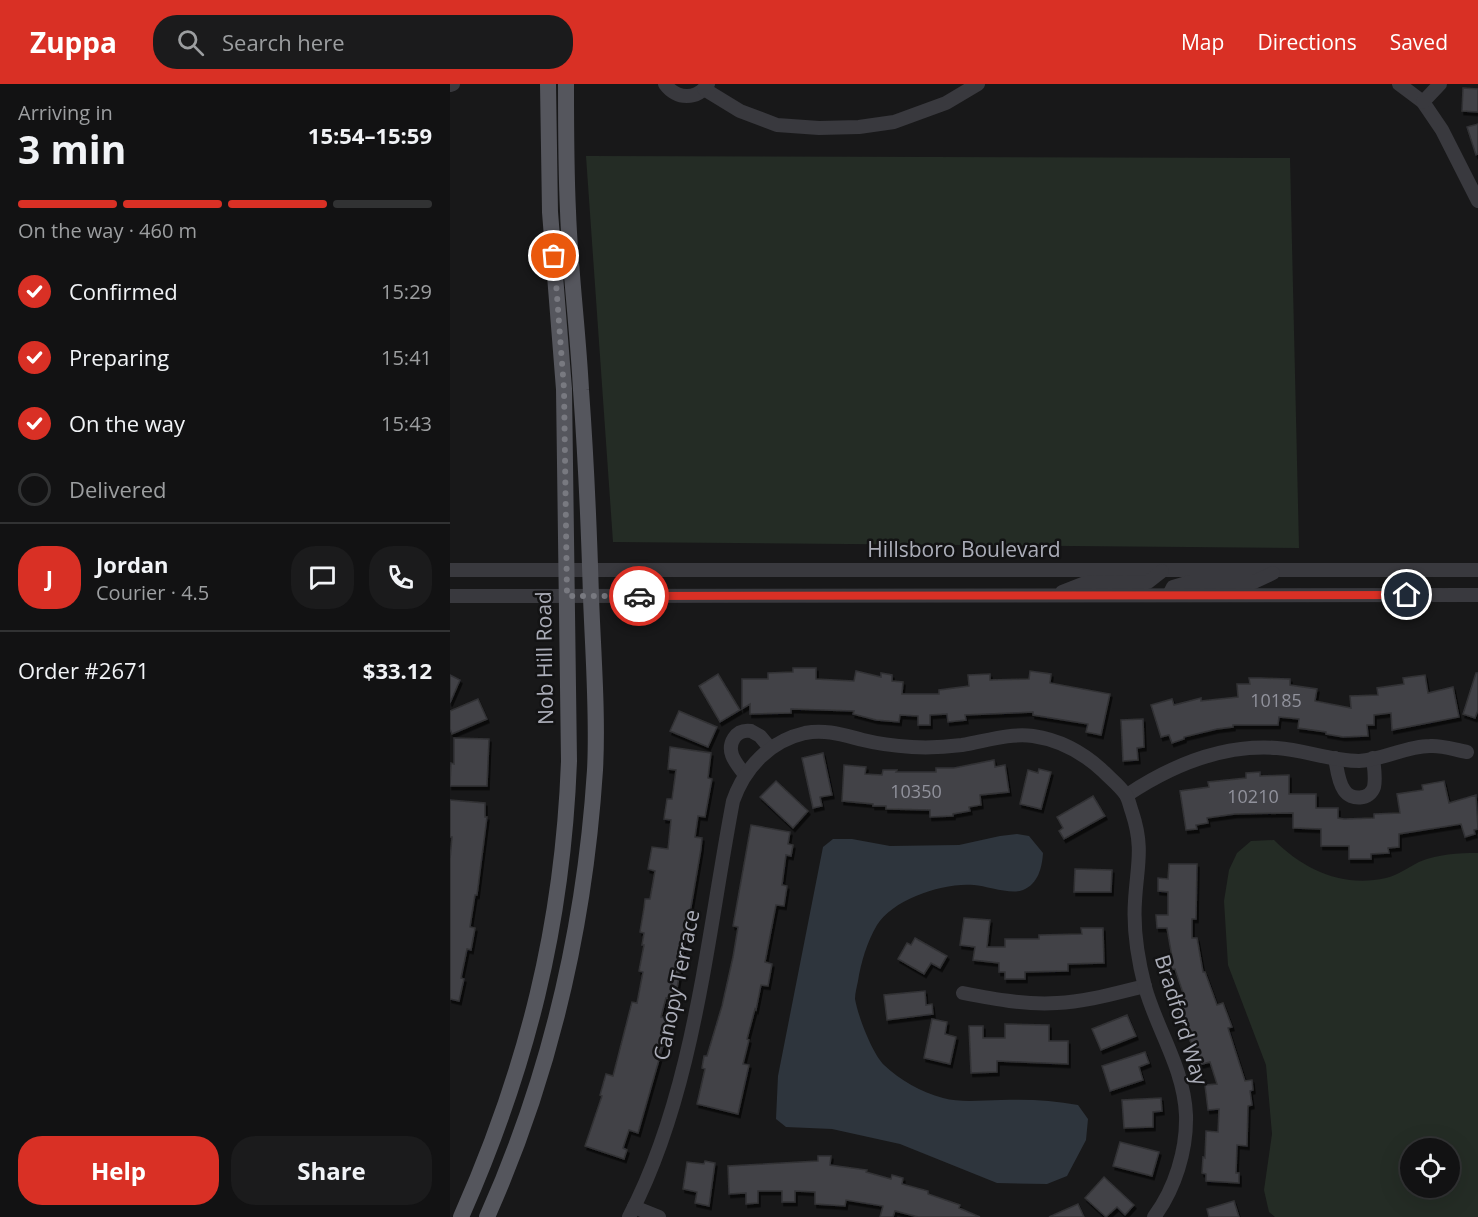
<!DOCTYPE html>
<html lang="en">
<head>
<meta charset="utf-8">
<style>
	body { margin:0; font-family:"Open Sans",sans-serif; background:#1b1b1c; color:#f1f3f6; height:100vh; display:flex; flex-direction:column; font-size:22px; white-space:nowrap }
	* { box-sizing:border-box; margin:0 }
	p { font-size:20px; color:#9c9ea0 }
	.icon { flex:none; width:33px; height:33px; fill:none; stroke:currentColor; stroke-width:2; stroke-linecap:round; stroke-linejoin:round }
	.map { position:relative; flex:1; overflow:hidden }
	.side { display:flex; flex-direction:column; background:#121213; width:450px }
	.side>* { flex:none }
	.buttons { position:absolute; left:950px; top:1054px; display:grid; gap:12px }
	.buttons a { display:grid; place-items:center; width:60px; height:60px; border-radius:50%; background:#121213; box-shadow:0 6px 24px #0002,0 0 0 2px #313233; font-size:30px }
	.pin { position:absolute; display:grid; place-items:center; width:51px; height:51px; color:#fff; margin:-26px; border:3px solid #fff; border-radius:50%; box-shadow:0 2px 6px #0007 }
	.courier { position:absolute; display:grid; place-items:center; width:60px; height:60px; margin:-30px; border:4px solid #d93025; border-radius:50%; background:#fff; color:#222; box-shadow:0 2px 8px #0007 }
	.overview em { font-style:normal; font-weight:700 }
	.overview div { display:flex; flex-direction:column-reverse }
	.overview { display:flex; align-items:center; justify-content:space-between; height:102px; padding:0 18px }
	h1 { font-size:39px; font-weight:700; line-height:45px }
	.bar { display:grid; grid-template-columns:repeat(4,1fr); gap:9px 6px; align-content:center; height:72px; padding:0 18px }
	.bar i { height:8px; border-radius:4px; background:#313233 }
	.bar .selected { background:#d93025 }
	.bar p { grid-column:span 4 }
	.line { display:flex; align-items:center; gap:15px; padding:0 18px; border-top:2px solid #313233 }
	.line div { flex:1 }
	.round { display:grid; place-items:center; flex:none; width:63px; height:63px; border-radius:24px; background:#1b1b1c }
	ol { padding:0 18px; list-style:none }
	li { display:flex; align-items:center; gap:18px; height:66px }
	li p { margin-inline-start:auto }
	li .icon { padding:6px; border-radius:50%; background:#d93025; color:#fff; stroke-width:4 }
	li:last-child { color:#9c9ea0 }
	li i { width:33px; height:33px; border:3px solid #313233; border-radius:50% }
	.button { display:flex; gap:12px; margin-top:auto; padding:12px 18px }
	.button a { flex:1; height:69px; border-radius:24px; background:#d93025; color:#fff; font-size:24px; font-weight:700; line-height:69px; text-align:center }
	.button a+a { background:#1b1b1c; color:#f1f3f6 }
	header { display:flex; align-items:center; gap:36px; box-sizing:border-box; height:84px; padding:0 30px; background:#d93025; color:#fff }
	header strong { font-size:28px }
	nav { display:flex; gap:33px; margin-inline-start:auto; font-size:21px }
	.search { width:420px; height:54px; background:#1b1b1c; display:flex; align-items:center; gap:15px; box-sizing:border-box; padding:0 21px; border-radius:24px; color:#9c9ea0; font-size:22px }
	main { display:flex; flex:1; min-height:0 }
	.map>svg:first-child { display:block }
</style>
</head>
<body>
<header>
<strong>Zuppa</strong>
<div class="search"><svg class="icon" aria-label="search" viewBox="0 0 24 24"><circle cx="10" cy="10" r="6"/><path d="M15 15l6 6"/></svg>Search here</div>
<nav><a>Map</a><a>Directions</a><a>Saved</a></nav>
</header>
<main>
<section class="side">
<div class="overview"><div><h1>3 min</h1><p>Arriving in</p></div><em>15:54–15:59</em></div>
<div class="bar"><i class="selected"></i><i class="selected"></i><i class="selected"></i><i></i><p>On the way · 460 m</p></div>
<ol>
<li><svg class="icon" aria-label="check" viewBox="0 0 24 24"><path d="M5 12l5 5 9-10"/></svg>Confirmed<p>15:29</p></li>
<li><svg class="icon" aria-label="check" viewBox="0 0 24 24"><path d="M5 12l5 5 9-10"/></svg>Preparing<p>15:41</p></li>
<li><svg class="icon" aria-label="check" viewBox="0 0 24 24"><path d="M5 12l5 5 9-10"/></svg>On the way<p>15:43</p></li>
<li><i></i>Delivered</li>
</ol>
<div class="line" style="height:108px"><b class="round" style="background:#d93025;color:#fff">J</b><div><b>Jordan</b><p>Courier · 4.5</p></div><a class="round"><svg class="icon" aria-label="chat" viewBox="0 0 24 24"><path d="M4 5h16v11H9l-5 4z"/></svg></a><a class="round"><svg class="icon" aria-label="phone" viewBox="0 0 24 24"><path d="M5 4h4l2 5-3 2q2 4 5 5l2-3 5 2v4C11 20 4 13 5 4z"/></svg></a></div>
<div class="line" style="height:78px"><div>Order #2671</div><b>$33.12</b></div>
<div class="button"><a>Help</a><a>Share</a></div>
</section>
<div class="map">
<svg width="1028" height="1133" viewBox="0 0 1028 1133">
	<defs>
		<filter id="shadow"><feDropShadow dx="2" dy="3.5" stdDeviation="0" flood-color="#0009"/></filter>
	</defs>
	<rect width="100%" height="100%" fill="#181819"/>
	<g fill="#242c25" fill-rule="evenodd">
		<path d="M136,72l704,2 9,390 -686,-6z"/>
		<path d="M824,756c30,30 69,48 112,38 12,-3 23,-11 33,-16 19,-8 39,-9 59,-9v364h-203l-6,-5 -5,-22 8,-56 -6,-69 -38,-100 -4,-64 5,-31 8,-17 14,-12zM960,1065h39v39h-39z"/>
	</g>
	<path fill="#2e353d" d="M567,750l12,2 14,17c-1,15 -5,31 -20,37 -12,5 -36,-4 -49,-5 -30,-3 -81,14 -97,40 -10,17 -16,37 -19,56 -1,5 -3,12 -3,18 3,17 17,54 29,66 16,15 37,27 59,33 18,5 40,2 58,2 26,-1 52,0 77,5l10,14 -2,21 -19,36 -20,8 -50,-1 -97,-39 -68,-15 -46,-2 -10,-8 2,-43 45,-229 10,-8h19l38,7 69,-1 41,-9z"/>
	<g fill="#424246" stroke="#323235" stroke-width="1.5" filter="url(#shadow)">
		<path d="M1013,4l15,1v23l-16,-1z"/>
		<path d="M1028,40v30l-2,1 -9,-28z"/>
		<path d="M343,584h23v11l38,2 2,-10 25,6v-4l11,2v6l11,1 -1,12h37v-4l30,-4 -1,-11 22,-1v6l39,-1 1,-8 21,3 -1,9 60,11 -9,41 -15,-3 2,-8 -55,-9v-3l-68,3 1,5 -18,2 -1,-8 -17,1v10h-12v-9l-18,-1 -1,7 -23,-2 -23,-6 1,-3 -63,-2v4l-41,1v-10l-8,5v-30h26v-6l25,-1z"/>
		<path d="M1026,589h2v37l-3,8 -12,-4z"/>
		<path d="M268,590l22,36 -20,12 -21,-36z"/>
		<path d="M0,591l10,5 -10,23z"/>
		<path d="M975,591l3,18 25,-6 6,30 -67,13 -1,-17 -17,2v10h-7l1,11 -25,1 -17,-3v-2l-28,-4 1,-9 -20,-2 -1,8h-45v2l-16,2 -33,8v2l-12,4 -3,-8 -8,2 -10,-32 21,-6 2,6 27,-7v3l37,-4 -1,-13h13l-1,-6h12l29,1v6l27,4 -2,12 36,7 -1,-12 28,-1 -1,-7 27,-4 -1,-6z"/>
		<path d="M28,615l9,20 -35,15 -2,-5v-18z"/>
		<path d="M229,627l38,16 -9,20 -38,-16z"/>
		<path d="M693,635l1,28 -7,1 1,12 -15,1 -2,-41z"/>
		<path d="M4,654l35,1 -2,47h-37l1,-23 3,1z"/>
		<path d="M220,663l41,6 -3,25 4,1 -7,38 -7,-1 -3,21 7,1 -1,11 -26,151 -9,-2 -5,19 9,2 -3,13 -29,101 -9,-3 -6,18 4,2 -3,9 -39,-13 17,-50 -2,-1 6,-21 7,2 19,-74 5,1 6,-31 -4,-1 5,-26h-2l2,-12 -4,-1 4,-24 1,-9h5l5,-28 -7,-2 4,-22 16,2 3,-29 -7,-1 3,-20h5l4,-29 -8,-1z"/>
		<path d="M373,669l9,42 -12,2 2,9 -9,2 -11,-50z"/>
		<path d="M544,676l1,7 10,-2 4,27 -29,3 1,10 -12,2 1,4 -17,3v2l-23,1v-7l-44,-1v-3h-13v-2l-31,-3 2,-36 22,2 -1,7 17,1 1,-5h14l-1,2h40v-4h18z"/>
		<path d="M589,685l12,3 -10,37 -21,-5 8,-34 10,3z"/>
		<path d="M810,688v4l29,-1v19h27v14h22v10l6,1 30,-1v-4l26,-1 -3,-19 26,-4 -1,-5 22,-4 5,22 27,-8 2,34 -4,1 1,4 -10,3 -4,-13 -62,10v13l-11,1 1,5 -18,1v5h-22v-13h-28v-17l-28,-1v-15l-58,1 -28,4 1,5 -12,2 1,4 -11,1 -6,-39 29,-4 -1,-5 38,-4v-5z"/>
		<path d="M326,697l32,30 -15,17 -33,-31z"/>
		<path d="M643,712l12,20 -41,23 -5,-8 4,-3 -6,-11z"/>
		<path d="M0,716l35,3v14h2l-10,78h-2l-5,32 5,1 -4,22 -4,-1 -6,29 3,1 -5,22 -9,-2v-140l2,-22h-2z"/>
		<path d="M301,741l39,7 -2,12 5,1 -2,11 -5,-1 -4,30 5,1 -3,20 -8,-1 -11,57 7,2 -4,22 -7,-1 -5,25 -1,-1 -8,30 2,1 -6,24 6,1 -11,49 -41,-10 8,-35 -3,-1 2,-12h3l15,-50 11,-49 5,-30 -5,-1z"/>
		<path d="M719,780h28l-1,55h-4v19h5l6,34h2l12,33 6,-2 9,24 -4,1 17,53 7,-1 1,10 -3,1 2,14 -4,1 -1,40 -10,-1 -1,28h3v10l-33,-2v-7l-4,-1 1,-16 2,1 1,-27 12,1 1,-23 -11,1 -3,-25 12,-1 -7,-22 -11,3 -8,-22 -15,-33 -4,-13 11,-4 -8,-24 -12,2 -2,-13 11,-1 -5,-29h-10l-1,-13h12v-23l-10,-1v-13l10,1z"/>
		<path d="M625,785l37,1 -1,22h-37z"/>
		<path d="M514,834l26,2 -3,27h18v-8h34v-4l43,-1 -1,-6h22l1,35 -36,1v7l-43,1v7h-20v-7h-6v-9l-26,-3 2,-13 -15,-2z"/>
		<path d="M465,854l32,18 -7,12 -9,-5 -7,11 -26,-15 9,-16 4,2z"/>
		<path d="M475,907l1,14 6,-1 1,10 -46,6 -3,-25z"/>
		<path d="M677,931l9,21 -35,14 -9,-21z"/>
		<path d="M482,935l15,3 -2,12 11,3 -6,27 -26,-6z"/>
		<path d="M555,940l44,1v16h19v23l-71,-3v11l-26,1 -2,-47h14v12h22z"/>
		<path d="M695,968l4,11 -10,4 4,13 -33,11 -8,-25z"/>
		<path d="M711,1014l1,13 -9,1v15l-29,1 -2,-28z"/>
		<path d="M670,1058l39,10 -7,24 -39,-10z"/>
		<path d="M368,1072h13l-1,9 37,5 -1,2 25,7 1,-4 11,3 -1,6 26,7v3l32,11 -1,3 21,9h-62l-23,-6 -2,6h-13l3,-11 -37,-6 -1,6 -30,-2v-12l-20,-1v11h-13v-11h-24v12l-12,1v-11l-17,1 -1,-28 90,-5z"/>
		<path d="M255,1077l10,2 -6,43 -14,-3 2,-11 -14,-3 4,-27 17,2z"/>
		<path d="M654,1093l30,28 -9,10 -8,-8 -11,10 -21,-19z"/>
		<path d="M784,1117l5,16h-30l-2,-8z"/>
		<path d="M628,1120l6,13h-35z"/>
	</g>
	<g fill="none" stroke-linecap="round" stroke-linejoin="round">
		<g stroke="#39393e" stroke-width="14">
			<path d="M215,0c12,16 32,16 43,0"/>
			<path d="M949,0l24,18 19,28 36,71"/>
			<path d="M0,1l3,-1"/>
			<path d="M254,5l36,22 37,14 42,3 40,-1 35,-5 52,-19 32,-19"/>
			<path d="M973,18l17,-18"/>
			<path d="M0,486h1028"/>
			<path d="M612,508l23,-9 63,-1 14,-11"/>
			<path d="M719,511l4,-8 17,-5h64l19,-9"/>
			<path d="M0,512l1028,-1"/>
			<path d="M885,674c2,10 3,24 9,32 7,11 26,10 30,-3 2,-9 0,-20 -1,-29"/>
			<path d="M295,691c-8,-11 -20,-23 -11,-37 4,-6 10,-8 17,-7l9,5 10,12"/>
			<path d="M677,711c45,-30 95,-51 150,-47 28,2 54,13 82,13 24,-1 47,-15 71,-15 12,-1 25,4 37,6"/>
			<path d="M513,909c31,6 62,12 94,10 29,-1 59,-10 88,-17"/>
			<path d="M184,1123l25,10"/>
			<path d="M179,1133c65,-124 78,-280 104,-416 12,-34 37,-60 72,-68 21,-4 38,2 58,7 16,4 33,6 49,7 17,1 34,0 50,-2 24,-4 47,-12 71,-9 28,4 51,17 71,36 7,7 17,15 22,23 3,5 4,12 6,17 12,36 5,54 3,89 -2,28 3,59 10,86 12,43 39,81 41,128 1,35 -11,74 -32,102"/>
		</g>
		<g stroke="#55565d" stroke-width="16">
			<path d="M11,1133c66,-149 102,-292 108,-456l-5,-372 -14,-177 -2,-128"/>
			<path d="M37,1133c63,-141 98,-292 108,-447 3,-55 -2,-117 -4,-173 -2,-69 -5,-138 -10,-207 -3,-60 -11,-119 -13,-179 -2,-42 -2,-85 -2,-127"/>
		</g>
	</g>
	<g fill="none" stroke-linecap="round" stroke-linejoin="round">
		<path stroke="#787980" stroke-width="6" stroke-dasharray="0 10.8" d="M104,172l10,133 3,207h72"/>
		<path stroke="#d93025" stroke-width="8" d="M189,512l768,-1"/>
	</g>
	<g text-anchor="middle" stroke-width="5" stroke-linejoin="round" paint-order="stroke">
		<g font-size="18" fill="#91929c">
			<text x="826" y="623">10185</text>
			<text x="466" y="714">10350</text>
			<text x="803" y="719">10210</text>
		</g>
		<g font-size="21" fill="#abadb8" stroke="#131314">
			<text x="514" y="473">Hillsboro Boulevard</text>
			<text transform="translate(95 574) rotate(-91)" y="7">Nob Hill Road</text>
			<text transform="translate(227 901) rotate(-78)" y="7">Canopy Terrace</text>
			<text transform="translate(731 936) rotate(73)" y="7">Bradford Way</text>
		</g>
	</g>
</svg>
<div class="buttons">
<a><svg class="icon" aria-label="locate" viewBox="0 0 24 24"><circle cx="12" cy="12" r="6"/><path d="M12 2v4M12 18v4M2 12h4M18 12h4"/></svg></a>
</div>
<div class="pin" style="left:104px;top:172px;background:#ea580c"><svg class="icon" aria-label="bag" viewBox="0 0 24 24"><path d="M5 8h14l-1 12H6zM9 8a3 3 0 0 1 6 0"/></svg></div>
<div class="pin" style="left:957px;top:511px;background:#1f2937"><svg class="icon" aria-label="home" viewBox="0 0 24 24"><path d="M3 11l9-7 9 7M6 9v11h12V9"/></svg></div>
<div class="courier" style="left:189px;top:512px"><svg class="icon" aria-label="car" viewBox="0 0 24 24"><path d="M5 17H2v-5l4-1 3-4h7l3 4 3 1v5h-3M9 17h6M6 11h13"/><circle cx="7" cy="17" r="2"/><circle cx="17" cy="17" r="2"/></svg></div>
</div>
</main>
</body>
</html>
